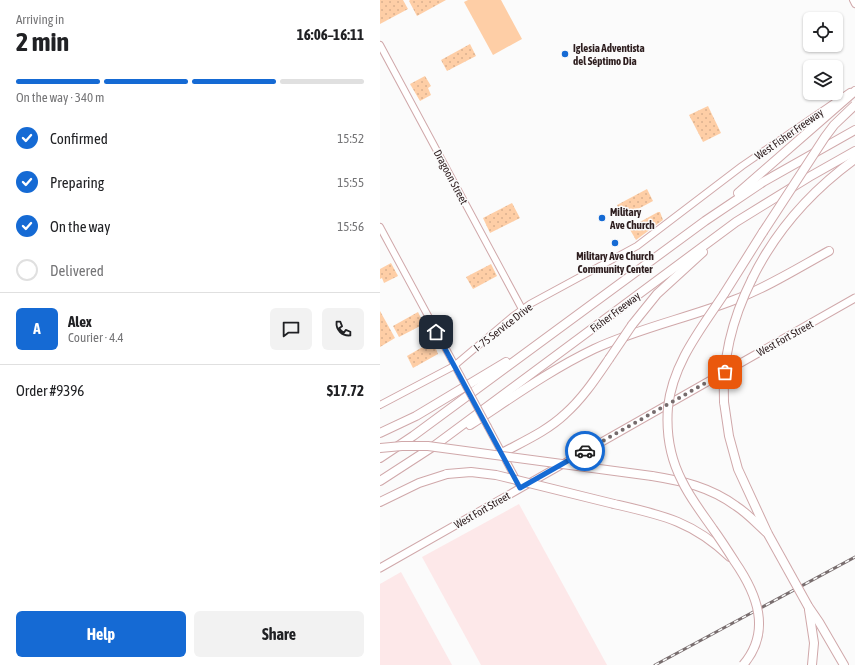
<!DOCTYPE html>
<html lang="en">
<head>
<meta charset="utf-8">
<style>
	body { margin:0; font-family:"Asap Condensed",sans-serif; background:#f2f2f2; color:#202124; height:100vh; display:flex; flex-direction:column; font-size:15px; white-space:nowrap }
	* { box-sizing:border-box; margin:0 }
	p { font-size:13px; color:#757577 }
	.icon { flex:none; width:22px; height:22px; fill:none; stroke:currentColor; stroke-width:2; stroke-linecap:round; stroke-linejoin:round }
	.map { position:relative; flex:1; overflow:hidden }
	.sheet { display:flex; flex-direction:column; background:#fff; width:380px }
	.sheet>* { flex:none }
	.tools { position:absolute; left:423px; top:12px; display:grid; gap:8px }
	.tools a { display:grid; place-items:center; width:40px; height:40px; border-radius:6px; background:#fff; box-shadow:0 1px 3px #0004; font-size:20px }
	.pin { position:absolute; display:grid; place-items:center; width:34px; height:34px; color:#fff; margin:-17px; border-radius:8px; box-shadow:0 2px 6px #0006 }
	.courier { position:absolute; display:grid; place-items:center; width:40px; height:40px; margin:-20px; border:3px solid #156ad4; border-radius:50%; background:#fff; color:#222; box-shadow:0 1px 5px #0007 }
	.summary em { font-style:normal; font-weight:700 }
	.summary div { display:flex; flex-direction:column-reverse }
	.summary { display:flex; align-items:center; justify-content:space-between; height:68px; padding:0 16px }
	h1 { font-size:26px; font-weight:700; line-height:30px }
	.bar { display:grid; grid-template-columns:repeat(4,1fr); gap:6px 4px; align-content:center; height:48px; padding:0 16px }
	.bar i { height:5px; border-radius:3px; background:#e0e0e0 }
	.bar .current { background:#156ad4 }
	.bar p { grid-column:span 4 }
	.line { display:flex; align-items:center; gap:10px; padding:0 16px; border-top:1px solid #e0e0e0 }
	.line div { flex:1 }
	.round { display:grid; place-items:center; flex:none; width:42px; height:42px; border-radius:6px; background:#f2f2f2 }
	ol { padding:0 16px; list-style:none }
	li { display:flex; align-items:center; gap:12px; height:44px }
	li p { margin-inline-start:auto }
	li .icon { padding:4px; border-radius:50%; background:#156ad4; color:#fff; stroke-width:4 }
	li:last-child { color:#757577 }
	li i { width:22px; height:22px; border:2px solid #e0e0e0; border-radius:50% }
	.primary-button { display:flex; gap:8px; margin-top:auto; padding:8px 16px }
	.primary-button a { flex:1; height:46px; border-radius:6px; background:#156ad4; color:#fff; font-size:16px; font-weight:700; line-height:46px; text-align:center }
	.primary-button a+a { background:#f2f2f2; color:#202124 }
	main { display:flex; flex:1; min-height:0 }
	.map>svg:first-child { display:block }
</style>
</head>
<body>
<main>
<section class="sheet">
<div class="summary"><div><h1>2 min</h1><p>Arriving in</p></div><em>16:06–16:11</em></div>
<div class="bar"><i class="current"></i><i class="current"></i><i class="current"></i><i></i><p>On the way · 340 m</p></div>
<ol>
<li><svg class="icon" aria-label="check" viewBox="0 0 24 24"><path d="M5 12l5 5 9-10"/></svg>Confirmed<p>15:52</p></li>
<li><svg class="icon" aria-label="check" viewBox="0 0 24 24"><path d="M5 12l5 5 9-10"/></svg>Preparing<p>15:55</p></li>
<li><svg class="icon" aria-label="check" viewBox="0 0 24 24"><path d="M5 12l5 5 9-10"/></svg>On the way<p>15:56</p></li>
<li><i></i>Delivered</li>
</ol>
<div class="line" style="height:72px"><b class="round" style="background:#156ad4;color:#fff">A</b><div><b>Alex</b><p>Courier · 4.4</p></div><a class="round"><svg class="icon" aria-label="chat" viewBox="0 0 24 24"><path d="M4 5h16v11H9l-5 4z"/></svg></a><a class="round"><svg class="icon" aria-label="phone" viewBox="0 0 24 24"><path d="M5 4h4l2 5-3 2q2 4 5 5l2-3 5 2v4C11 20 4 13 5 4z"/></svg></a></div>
<div class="line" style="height:52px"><div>Order #9396</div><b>$17.72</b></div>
<div class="primary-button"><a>Help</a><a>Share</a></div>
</section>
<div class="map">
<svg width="475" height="665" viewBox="0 0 475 665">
	<defs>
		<pattern id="grass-dots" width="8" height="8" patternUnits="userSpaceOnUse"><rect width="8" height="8" fill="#fecea6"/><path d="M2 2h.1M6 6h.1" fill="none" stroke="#dab08e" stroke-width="1.8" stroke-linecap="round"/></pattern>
	</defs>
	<rect width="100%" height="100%" fill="#fbfbfb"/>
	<g fill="#fde8e9">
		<path d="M139,504l88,161h-126l-59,-108z"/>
		<path d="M21,572l51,93h-72v-81z"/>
	</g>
	<g fill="url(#grass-dots)">
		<path d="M0,0h23l5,9 -28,15z"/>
		<path d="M30,0h36l-29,16 -8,-15z"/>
		<path d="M90,44l6,12 -29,15 -6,-11z"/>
		<path d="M45,76l6,10 -3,2 3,7 -11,6 -10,-17z"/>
		<path d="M328,106l13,27 -18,9 -14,-27z"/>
		<path d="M267,189l6,12 -30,16 -6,-12z"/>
		<path d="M132,203l8,15 -30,15 -7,-15z"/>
		<path d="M278,212h2l3,8 -27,20 -7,-12z"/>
		<path d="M11,263l7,13 -14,7 -2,-5 -2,1v-10z"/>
		<path d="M111,264l6,12 -24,13 -7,-12z"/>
		<path d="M0,311l15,27 -15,9z"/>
		<path d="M38,312l6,12 -25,13 -6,-11z"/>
		<path d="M53,341l5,13 -25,14 -6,-12z"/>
	</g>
	<path fill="#fecea6" d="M88,0h33l21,39 -29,16 -29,-53z"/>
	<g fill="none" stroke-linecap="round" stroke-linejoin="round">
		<g stroke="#d0a8aa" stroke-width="8">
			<g id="secondary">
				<path d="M473,0l2,4"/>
				<path d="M0,45l142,264"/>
				<path d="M0,227l80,148"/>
				<path d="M0,405l74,-39 58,-49 18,-13 107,-58 105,-80 108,-74"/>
				<path d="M108,427l30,56"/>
			</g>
		</g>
		<g stroke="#d0a8aa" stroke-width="9">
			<path id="primary" d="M0,568l475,-270"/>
		</g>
		<g stroke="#d0a8aa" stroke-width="10">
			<g id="highway">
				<path d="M358,193l117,-102"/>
				<path d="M372,279c24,-49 59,-88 103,-120"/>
				<path d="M344,294l39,-62"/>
				<path d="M252,325l25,-31 46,-42"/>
				<path d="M344,402l5,34 9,33 30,65"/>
				<path d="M90,425c40,-26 80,-55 124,-76 45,-21 94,-31 140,-49 34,-13 64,-32 95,-49"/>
				<path d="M0,433l36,-17 90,-54"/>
				<path d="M122,453c22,-12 45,-22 63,-39 18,-16 31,-36 44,-55"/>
				<path d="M0,458l33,-22 292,-215 58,-39 92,-52"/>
				<path d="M272,476c31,5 58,11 84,30 11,7 20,17 30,26"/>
				<path d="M0,481l54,-35 302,-224 73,-45 46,-26"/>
				<path d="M0,502l39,-19 28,-9"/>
				<path d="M234,504c48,11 78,17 116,53"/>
				<path d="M428,606l11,16 25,43"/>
				<path d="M429,610l5,33 -2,22"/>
			</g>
		</g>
		<use href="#secondary" stroke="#fff" stroke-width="6"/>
		<use href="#primary" stroke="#fff" stroke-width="7"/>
		<use href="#highway" stroke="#fff" stroke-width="8"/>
		<g stroke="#796e6f" stroke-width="3">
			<path id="rail" d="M275,665l200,-108"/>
		</g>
		<use href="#rail" stroke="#fbfbfb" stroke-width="1.5" stroke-dasharray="4.5" stroke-linecap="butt"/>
		<g stroke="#d0a8aa" stroke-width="8" stroke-linecap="butt">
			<path id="secondary-bridge" d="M80,375l28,52"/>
		</g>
		<g stroke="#d0a8aa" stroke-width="10" stroke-linecap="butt">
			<g id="highway-bridge">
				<path d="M383,232l62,-95 9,-12 21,-20"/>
				<path d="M344,294c-23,35 -51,69 -56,113 -2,25 2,51 14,74 8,17 20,32 31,48 8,11 15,22 22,33 22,32 37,69 8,103"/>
				<path d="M229,359l23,-34"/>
				<path d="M344,402c-2,-42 9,-85 28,-123"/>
				<path d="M0,448l22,-2h26l224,30"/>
				<path d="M67,474l24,-2 25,3 118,29"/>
				<path d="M388,534l40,72"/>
			</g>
		</g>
		<use href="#secondary-bridge" stroke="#fff" stroke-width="6"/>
		<use href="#highway-bridge" stroke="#fff" stroke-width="8"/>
	</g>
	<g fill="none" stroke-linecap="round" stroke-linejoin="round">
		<path stroke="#766b6c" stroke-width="4" stroke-dasharray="0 7.2" d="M205,451l140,-79"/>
		<path stroke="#156ad4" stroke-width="5" d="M56,332l84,156 65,-37"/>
	</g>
	<g fill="#156ad4" stroke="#fbfbfb" stroke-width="1.5">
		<circle cx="185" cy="54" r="4"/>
		<circle cx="222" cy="218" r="4"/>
		<circle cx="235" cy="243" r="4"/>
	</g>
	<g text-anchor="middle" stroke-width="3" stroke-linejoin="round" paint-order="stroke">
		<g font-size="11" font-weight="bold" fill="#2e1e1f" stroke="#fbfbfb" text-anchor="start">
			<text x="193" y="52">Iglesia Adventista<tspan x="193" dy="13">del Séptimo Dia</tspan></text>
			<text x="230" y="216">Military<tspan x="230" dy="13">Ave Church</tspan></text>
			<text x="235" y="260" text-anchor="middle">Military Ave Church<tspan x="235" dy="13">Community Center</tspan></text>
		</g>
		<g font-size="11" fill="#2e1e1f" stroke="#fbfbfb">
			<text transform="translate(409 134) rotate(-35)" y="4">West Fisher Freeway</text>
			<text transform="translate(71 177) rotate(62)" y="4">Dragoon Street</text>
			<text transform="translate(235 312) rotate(-37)" y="4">Fisher Freeway</text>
			<text transform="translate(123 327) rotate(-38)" y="4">I- 75 Service Drive</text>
			<text transform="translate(405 338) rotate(-29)" y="4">West Fort Street</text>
			<text transform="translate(102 510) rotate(-30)" y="4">West Fort Street</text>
		</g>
	</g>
</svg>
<div class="tools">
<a><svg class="icon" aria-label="locate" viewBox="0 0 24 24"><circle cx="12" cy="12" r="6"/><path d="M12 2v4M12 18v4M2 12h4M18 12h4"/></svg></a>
<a><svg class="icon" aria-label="layers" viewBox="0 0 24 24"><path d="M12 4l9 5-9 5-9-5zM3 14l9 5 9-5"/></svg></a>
</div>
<div class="pin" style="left:345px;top:372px;background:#ea580c"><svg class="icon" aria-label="bag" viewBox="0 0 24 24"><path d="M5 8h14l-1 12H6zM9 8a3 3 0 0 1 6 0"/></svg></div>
<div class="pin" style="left:56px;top:332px;background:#1f2937"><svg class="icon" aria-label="home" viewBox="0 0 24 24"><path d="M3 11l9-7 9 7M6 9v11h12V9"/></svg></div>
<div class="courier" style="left:205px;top:451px"><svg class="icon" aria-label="car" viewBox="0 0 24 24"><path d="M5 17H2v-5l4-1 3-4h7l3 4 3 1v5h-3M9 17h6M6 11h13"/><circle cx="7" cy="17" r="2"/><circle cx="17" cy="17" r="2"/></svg></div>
</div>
</main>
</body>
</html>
